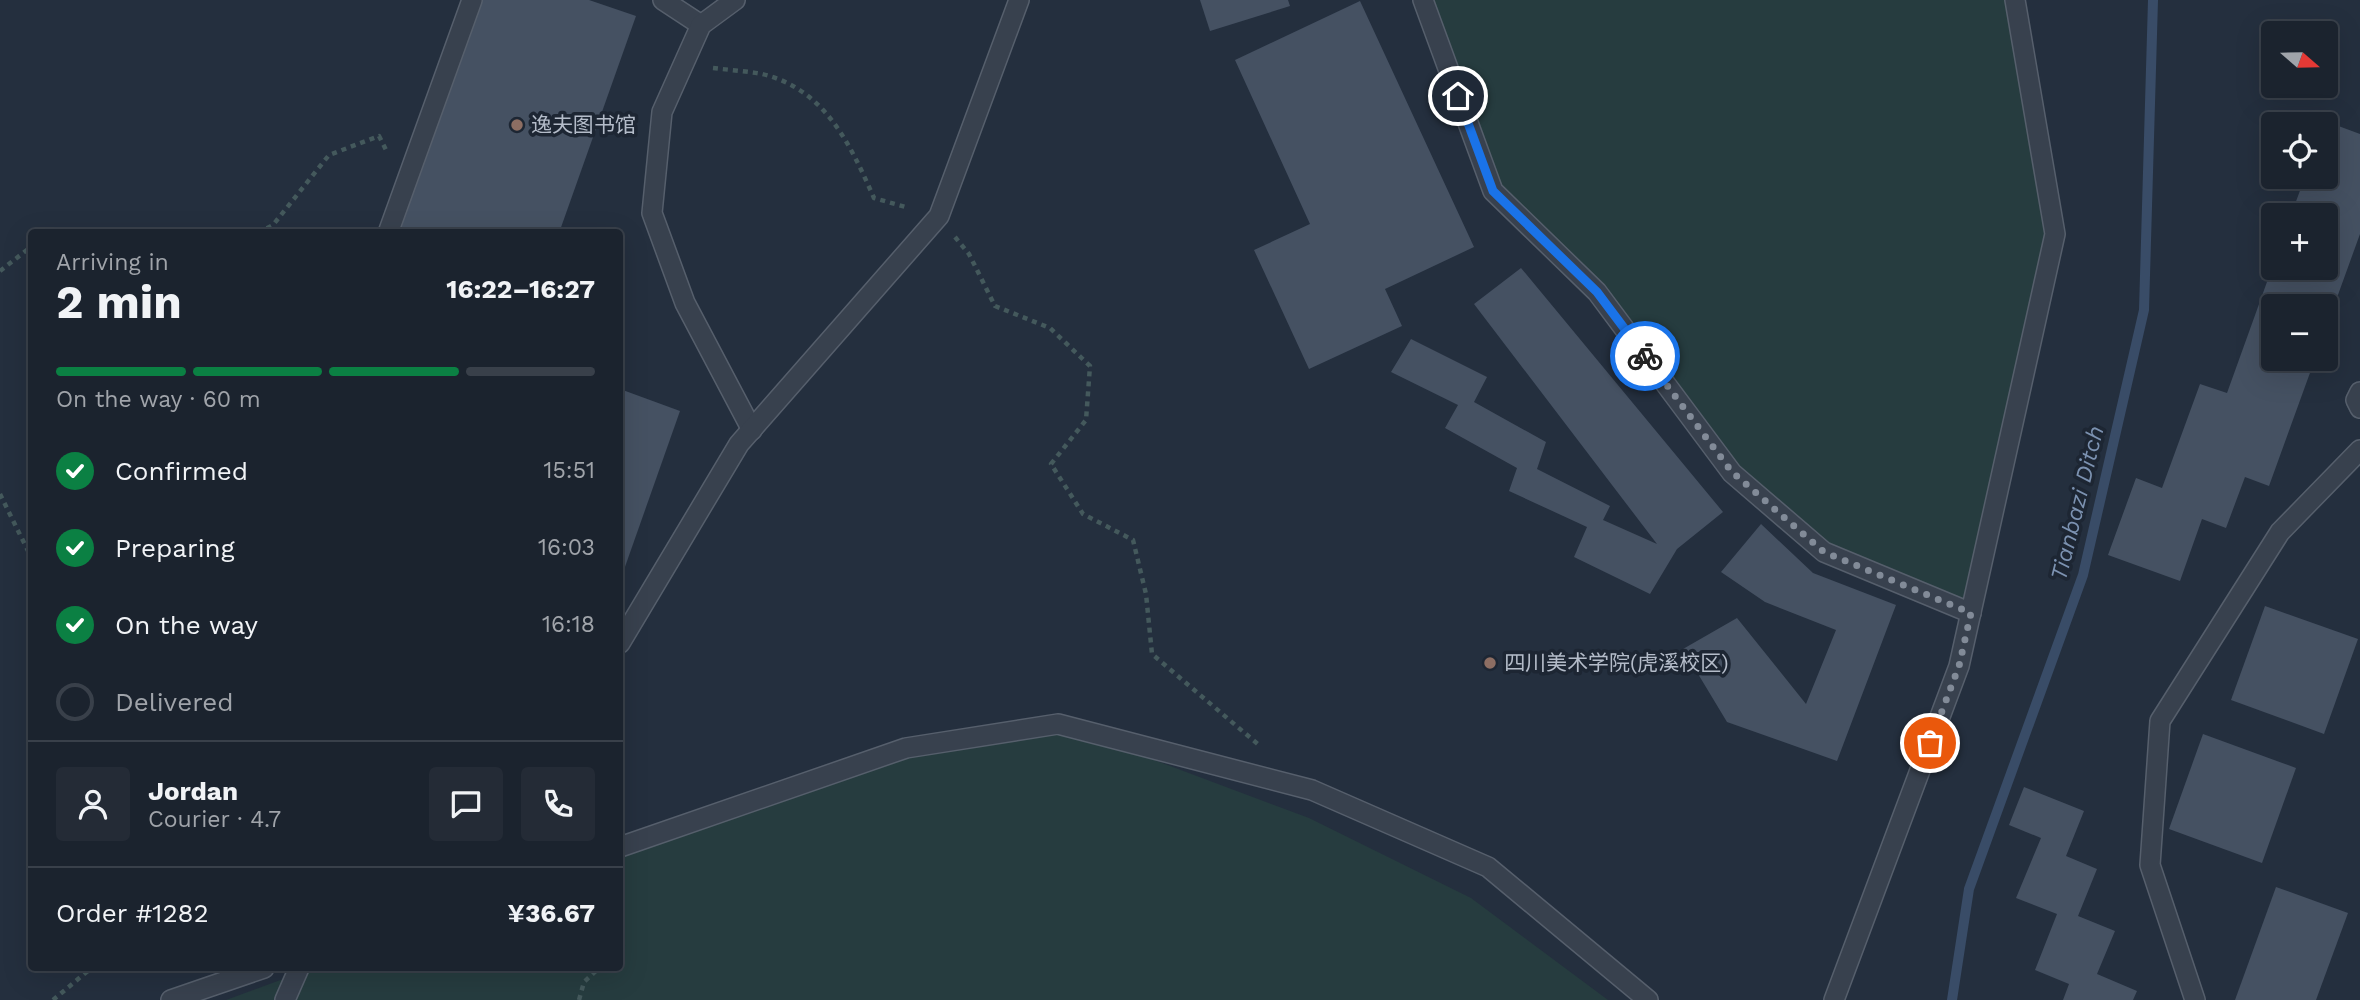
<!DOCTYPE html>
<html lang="en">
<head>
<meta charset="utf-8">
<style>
	body { margin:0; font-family:"Work Sans","Noto Sans SC",sans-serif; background:#242b36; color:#f1f3f6; height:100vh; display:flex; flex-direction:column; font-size:26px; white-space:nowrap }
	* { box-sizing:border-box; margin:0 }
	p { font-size:23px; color:#a0a4aa }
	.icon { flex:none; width:38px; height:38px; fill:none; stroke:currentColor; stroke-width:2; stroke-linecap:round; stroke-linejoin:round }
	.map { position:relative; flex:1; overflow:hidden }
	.sheet { position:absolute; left:28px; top:229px; width:595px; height:742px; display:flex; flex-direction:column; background:#1b232e; border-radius:7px; box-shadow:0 7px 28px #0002,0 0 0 2px #39404a }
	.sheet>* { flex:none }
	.needle { width:46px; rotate:110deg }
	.controls { position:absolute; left:2261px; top:21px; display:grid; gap:14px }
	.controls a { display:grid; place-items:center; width:77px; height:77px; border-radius:7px; background:#1b232e; box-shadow:0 7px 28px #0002,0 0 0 2px #39404a; font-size:35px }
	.pin { position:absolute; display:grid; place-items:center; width:60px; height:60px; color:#fff; margin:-30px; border:4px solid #fff; border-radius:50%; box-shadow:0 2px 7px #0007 }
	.courier { position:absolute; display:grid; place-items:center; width:70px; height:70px; margin:-35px; border:5px solid #1a73e8; border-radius:50%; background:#fff; color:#222; box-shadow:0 2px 9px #0007 }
	.head em { font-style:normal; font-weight:700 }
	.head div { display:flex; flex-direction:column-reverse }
	.head { display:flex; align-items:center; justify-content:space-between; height:119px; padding:0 28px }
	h1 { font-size:46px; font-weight:700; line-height:52px }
	.bar { display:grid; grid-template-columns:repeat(4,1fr); gap:10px 7px; align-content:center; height:84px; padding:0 28px }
	.bar i { height:9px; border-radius:5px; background:#39404a }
	.bar .on { background:#0b8043 }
	.bar p { grid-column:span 4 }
	.line { display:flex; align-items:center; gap:18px; padding:0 28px; border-top:2px solid #39404a }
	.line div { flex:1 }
	.round { display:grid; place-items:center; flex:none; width:74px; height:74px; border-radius:7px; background:#242b36 }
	ol { padding:0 28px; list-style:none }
	li { display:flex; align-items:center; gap:21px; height:77px }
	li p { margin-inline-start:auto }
	li .icon { padding:7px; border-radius:50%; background:#0b8043; color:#fff; stroke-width:4 }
	li:last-child { color:#a0a4aa }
	li i { width:38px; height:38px; border:4px solid #39404a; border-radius:50% }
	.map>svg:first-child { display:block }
</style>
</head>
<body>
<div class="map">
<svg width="2360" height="1000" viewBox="0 0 2360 1000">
	<rect width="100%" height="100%" fill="#242f3e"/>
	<g fill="#263c3f">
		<path d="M1423,0h592l40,234 -84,379 -147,-61 -92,-79 -135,-181 -104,-101z"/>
		<path d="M1058,724l251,94 162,80 137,102h-1382l87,-32h307v-114l262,-97z"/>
	</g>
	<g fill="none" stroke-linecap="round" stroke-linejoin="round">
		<path stroke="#394c67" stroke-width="10" d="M1952,1000l17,-111 114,-314 61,-265 9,-310"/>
	</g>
	<g fill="#455162">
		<path d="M480,0h109l47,16 -77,217h-161z"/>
		<path d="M1200,0h88l2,6 -80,25z"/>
		<path d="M1360,1l114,246 -89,42 17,37 -93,43 -55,-119 56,-26 -75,-164z"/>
		<path d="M2325,121l35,13v100l-34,94v-22h-53v53h42l-46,127 -24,-9 -19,51 -24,-9 -22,62 -72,-26 28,-77 26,10 38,-104 27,9 45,-125h54v-53h-35l14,-38h21z"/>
		<path d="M1521,268l202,244 -46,37 -27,45 -76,-37 13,-30 -78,-36 8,-23 -72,-40 13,-23 -67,-33 20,-33 76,38 -13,25 72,40 -9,27 73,37 -7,14 54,24 -183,-240z"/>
		<path d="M620,389l60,22 -60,170z"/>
		<path d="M1761,524l52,49 83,32 -59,156 -110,-39 -44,-73 54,-31 69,86 30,-74 -71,-28 -44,-30z"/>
		<path d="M2265,606l93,33 -34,95 -93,-34z"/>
		<path d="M2203,734l93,34 -34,95 -93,-34z"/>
		<path d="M2024,787l60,24 -18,45 31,13 -19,47 37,15 -18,43 40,17 -4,9h-70l6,-16 -34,-14 22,-56 -41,-16 25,-60 -32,-13z"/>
		<path d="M2276,887l72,26 -32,87h-81z"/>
	</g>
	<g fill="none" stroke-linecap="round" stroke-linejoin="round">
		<g stroke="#565f6c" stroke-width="22">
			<g id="service">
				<path d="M663,0l38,25"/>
				<path d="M735,0l-34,25 -39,87 -10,101 33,90 67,127"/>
				<path d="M1423,0l70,191 104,101 135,181 92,79 147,61"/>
				<path d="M388,233l84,-233"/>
				<path d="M2360,392l-4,8 4,8"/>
				<path d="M620,643l119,-199 200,-228 80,-216"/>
				<path d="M620,847l286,-99 152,-24 254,66 176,77 160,133"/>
				<path d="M171,1000l93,-32"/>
				<path d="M285,1000l14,-32"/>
				<path d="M1834,1000l125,-334 96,-432 -40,-234"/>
				<path d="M2195,1000l-45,-135 10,-144 120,-189 80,-82"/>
			</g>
		</g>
		<g stroke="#44595c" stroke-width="4.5" stroke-dasharray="5 5" stroke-linecap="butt">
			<path d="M713,68c16,2 33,3 49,6 63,15 88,70 112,124l35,10"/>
			<path d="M258,233l15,-8 56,-70 50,-19 8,16"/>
			<path d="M955,237l14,17 26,52 55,22 40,38 -4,54 -35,44 32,50 50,26 13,54 6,60 108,92"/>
			<path d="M0,271l32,-25"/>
			<path d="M0,494l30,61 2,23"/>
			<path d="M620,941h6l-6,7"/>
			<path d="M53,1000l36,-30 -1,-2"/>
			<path d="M579,1000l5,-18 15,-14"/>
		</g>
		<use href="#service" stroke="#38414e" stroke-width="19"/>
	</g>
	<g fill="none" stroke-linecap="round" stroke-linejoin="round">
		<path stroke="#828b98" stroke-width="7" stroke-dasharray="0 12.6" d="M1645,356l87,116 92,80 147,61 -12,53 -29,77"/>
		<path stroke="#1a73e8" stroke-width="9" d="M1458,96l35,95 104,101 48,64"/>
	</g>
	<g fill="#8d6e63" stroke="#1d2633" stroke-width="2.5">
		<circle cx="517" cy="125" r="7"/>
		<circle cx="1490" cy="663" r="7"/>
	</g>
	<g text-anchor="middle" stroke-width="7" stroke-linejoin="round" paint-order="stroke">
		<g font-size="21" fill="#b4bcc9" stroke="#1d2633" text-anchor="start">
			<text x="531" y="132">逸夫图书馆</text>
			<text x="1504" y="670">四川美术学院(虎溪校区)</text>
		</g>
		<g font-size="23" font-style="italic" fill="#7c92b1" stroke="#1d2633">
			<text transform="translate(2077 503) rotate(-76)" y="8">Tianbazi Ditch</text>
		</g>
	</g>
</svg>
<div class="controls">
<a><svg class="needle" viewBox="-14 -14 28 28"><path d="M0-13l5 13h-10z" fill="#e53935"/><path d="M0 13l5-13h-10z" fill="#a0a4aa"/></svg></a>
<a><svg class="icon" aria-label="locate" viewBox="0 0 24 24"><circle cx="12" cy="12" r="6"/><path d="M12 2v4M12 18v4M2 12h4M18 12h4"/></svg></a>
<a>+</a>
<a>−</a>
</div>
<div class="pin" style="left:1930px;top:743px;background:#ea580c"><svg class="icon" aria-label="bag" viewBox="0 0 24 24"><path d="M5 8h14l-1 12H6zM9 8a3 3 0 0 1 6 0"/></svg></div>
<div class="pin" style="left:1458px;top:96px;background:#1f2937"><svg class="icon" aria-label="home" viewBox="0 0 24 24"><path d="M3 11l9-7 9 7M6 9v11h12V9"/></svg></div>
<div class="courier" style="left:1645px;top:356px"><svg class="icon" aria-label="bike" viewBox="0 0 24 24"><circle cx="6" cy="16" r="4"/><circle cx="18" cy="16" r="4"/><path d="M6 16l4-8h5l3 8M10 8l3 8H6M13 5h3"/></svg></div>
<section class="sheet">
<div class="head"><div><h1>2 min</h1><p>Arriving in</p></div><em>16:22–16:27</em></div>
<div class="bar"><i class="on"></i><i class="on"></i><i class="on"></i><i></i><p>On the way · 60 m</p></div>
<ol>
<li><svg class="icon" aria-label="check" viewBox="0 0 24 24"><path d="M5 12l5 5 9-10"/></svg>Confirmed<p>15:51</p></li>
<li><svg class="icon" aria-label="check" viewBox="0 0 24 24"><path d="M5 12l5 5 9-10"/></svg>Preparing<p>16:03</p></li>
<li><svg class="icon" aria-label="check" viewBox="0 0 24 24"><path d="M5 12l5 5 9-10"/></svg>On the way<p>16:18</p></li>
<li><i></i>Delivered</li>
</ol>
<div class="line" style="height:126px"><a class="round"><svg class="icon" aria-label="person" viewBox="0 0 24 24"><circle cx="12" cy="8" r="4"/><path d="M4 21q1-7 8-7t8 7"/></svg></a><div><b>Jordan</b><p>Courier · 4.7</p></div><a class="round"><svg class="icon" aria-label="chat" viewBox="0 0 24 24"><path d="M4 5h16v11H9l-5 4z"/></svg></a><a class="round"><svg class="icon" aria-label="phone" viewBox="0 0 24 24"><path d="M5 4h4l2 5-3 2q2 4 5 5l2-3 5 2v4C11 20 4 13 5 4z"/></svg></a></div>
<div class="line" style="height:91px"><div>Order #1282</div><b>¥36.67</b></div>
</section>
</div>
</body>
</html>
